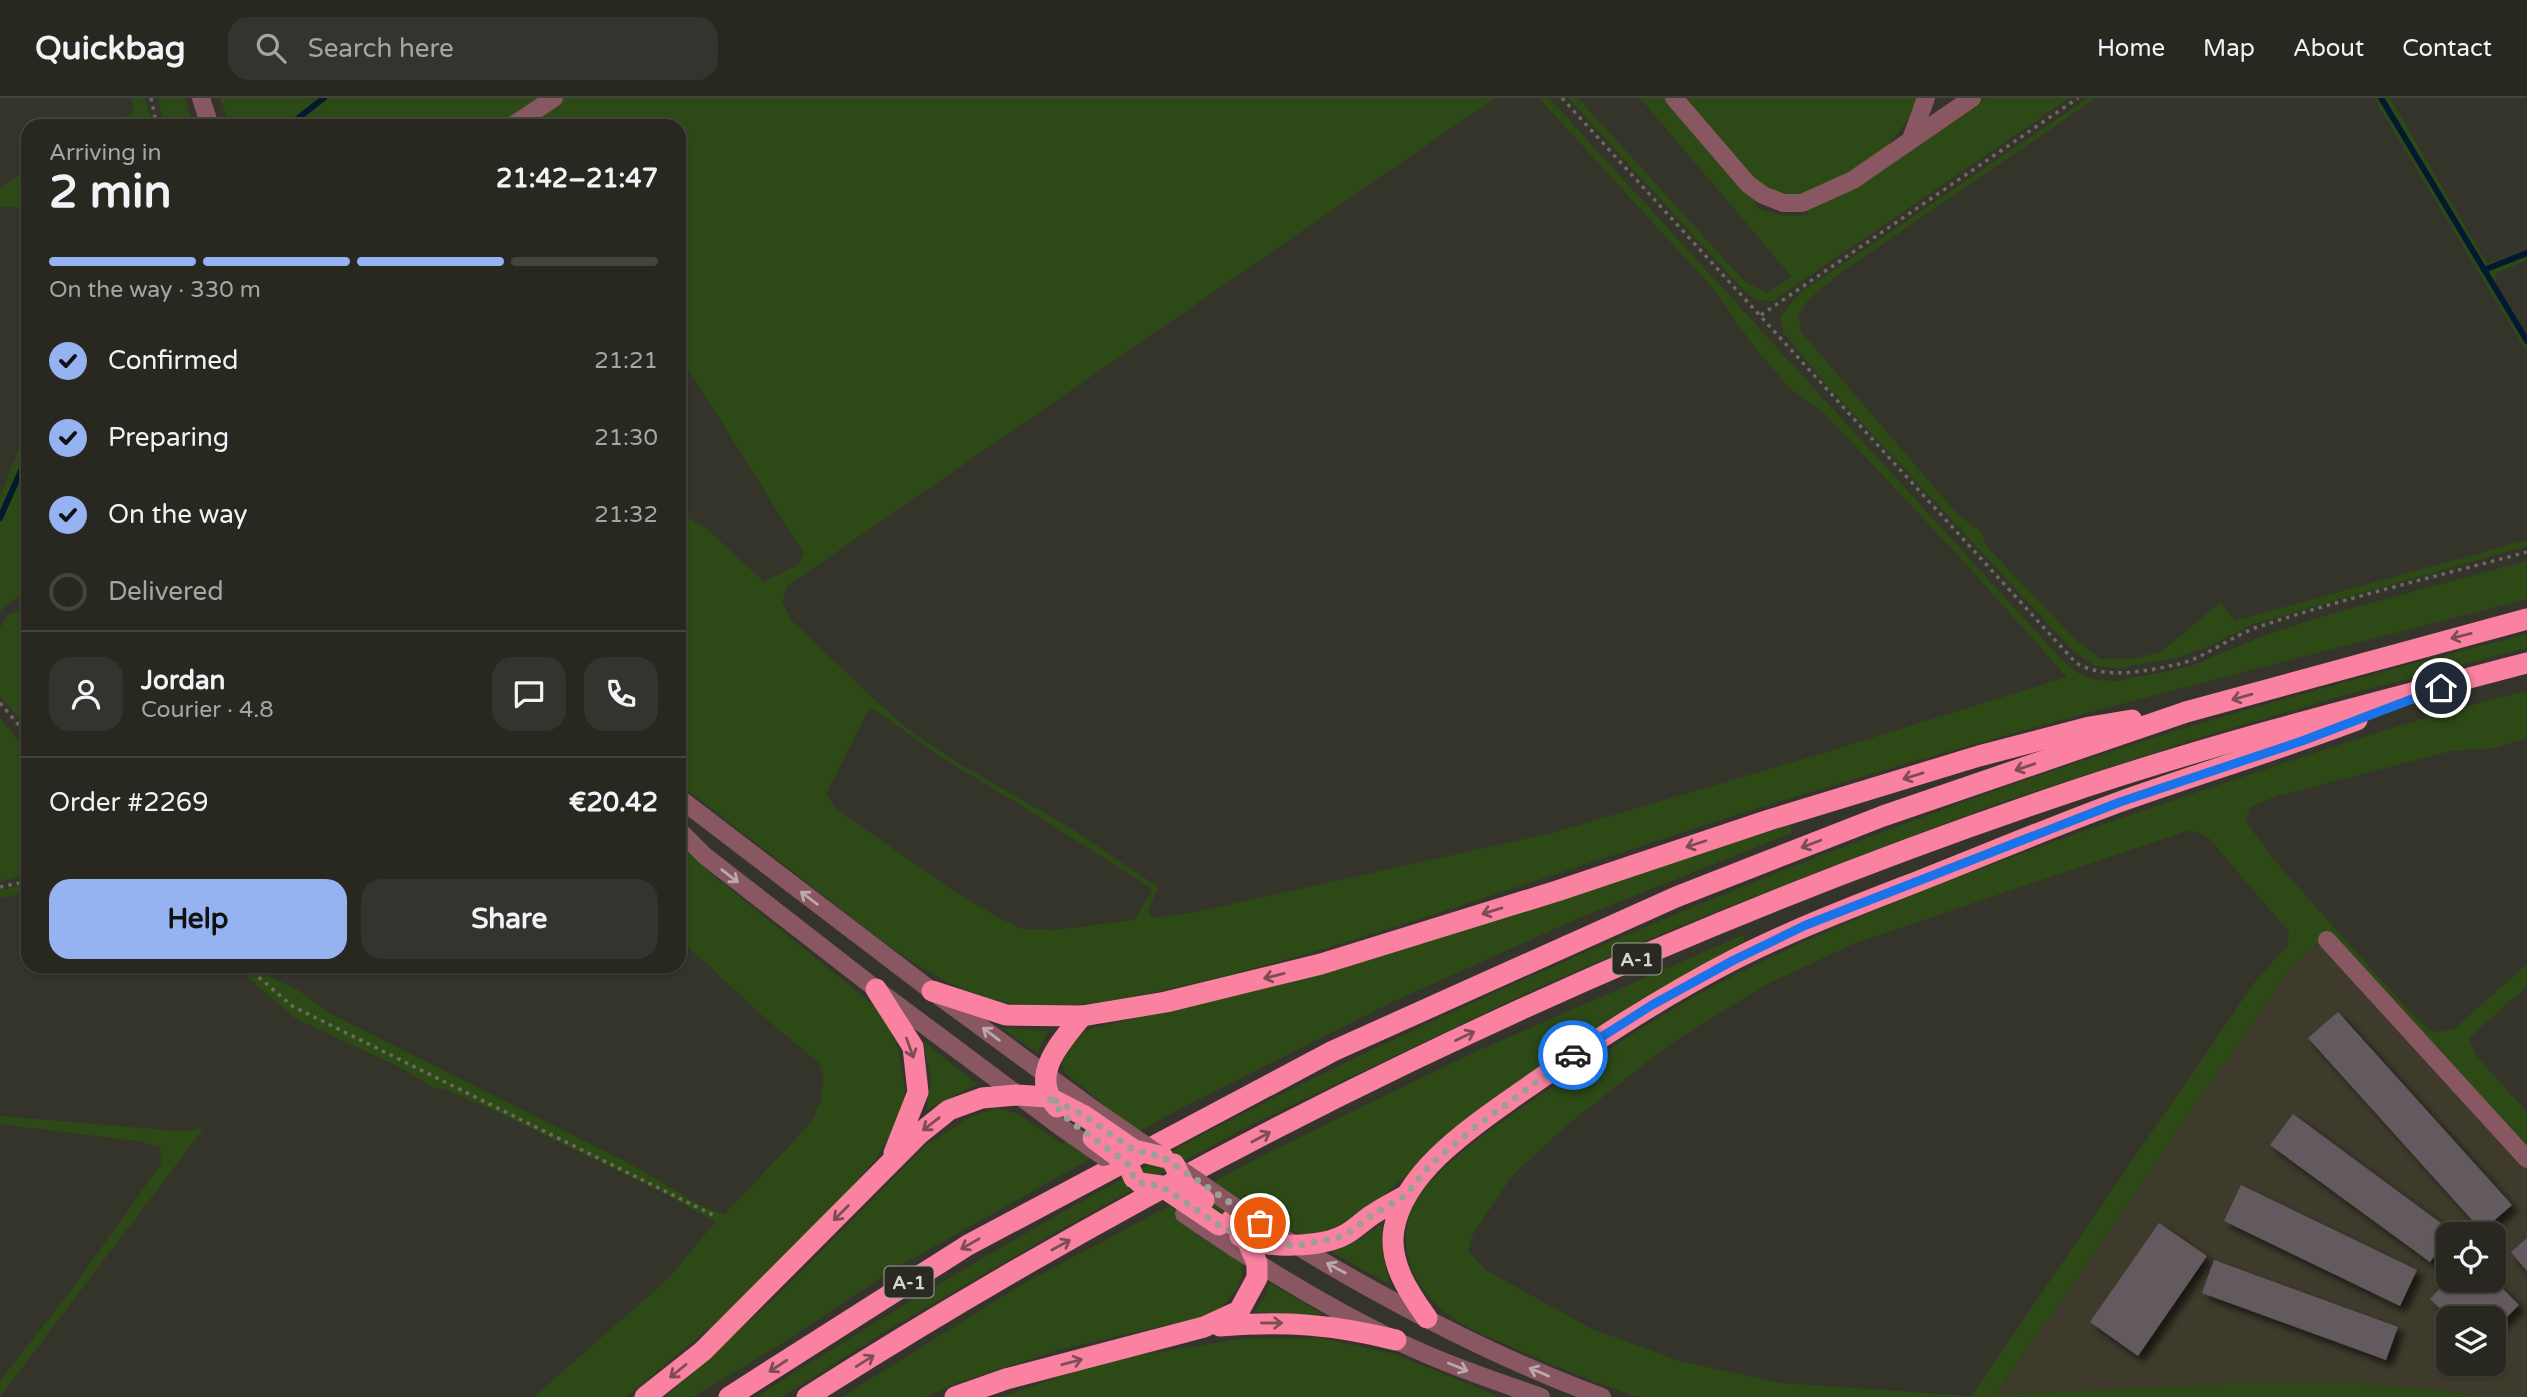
<!DOCTYPE html>
<html lang="en">
<head>
<meta charset="utf-8">
<style>
	body { margin:0; font-family:"Varela Round",sans-serif; background:#34332d; color:#f1f3f6; height:100vh; display:flex; flex-direction:column; font-size:26px; white-space:nowrap }
	* { box-sizing:border-box; margin:0 }
	p { font-size:23px; color:#a5a5a5 }
	.icon { flex:none; width:38px; height:38px; fill:none; stroke:currentColor; stroke-width:2; stroke-linecap:round; stroke-linejoin:round }
	.map { position:relative; flex:1; overflow:hidden }
	.drawer { position:absolute; left:21px; top:21px; width:665px; height:854px; display:flex; flex-direction:column; background:#282720; border-radius:21px; box-shadow:0 2px 5px #0004,0 0 0 2px #44443e }
	.drawer>* { flex:none }
	.fabs { position:absolute; left:2436px; top:1124px; display:grid; gap:14px }
	.fabs a { display:grid; place-items:center; width:70px; height:70px; border-radius:14px; background:#282720; box-shadow:0 2px 5px #0004,0 0 0 2px #44443e; font-size:35px }
	.pin { position:absolute; display:grid; place-items:center; width:60px; height:60px; color:#fff; margin:-30px; border:4px solid #fff; border-radius:50%; box-shadow:0 2px 7px #0007 }
	.courier { position:absolute; display:grid; place-items:center; width:70px; height:70px; margin:-35px; border:5px solid #1a73e8; border-radius:50%; background:#fff; color:#222; box-shadow:0 2px 9px #0007 }
	.summary em { font-style:normal; font-weight:700 }
	.summary div { display:flex; flex-direction:column-reverse }
	.summary { display:flex; align-items:center; justify-content:space-between; height:119px; padding:0 28px }
	h1 { font-size:46px; font-weight:700; line-height:52px }
	.bar { display:grid; grid-template-columns:repeat(4,1fr); gap:10px 7px; align-content:center; height:84px; padding:0 28px }
	.bar i { height:9px; border-radius:5px; background:#44443e }
	.bar .selected { background:#95b2f1 }
	.bar p { grid-column:span 4 }
	.line { display:flex; align-items:center; gap:18px; padding:0 28px; border-top:2px solid #44443e }
	.line div { flex:1 }
	.round { display:grid; place-items:center; flex:none; width:74px; height:74px; border-radius:21px; background:#34332d }
	ol { padding:0 28px; list-style:none }
	li { display:flex; align-items:center; gap:21px; height:77px }
	li p { margin-inline-start:auto }
	li .icon { padding:7px; border-radius:50%; background:#95b2f1; color:#111; stroke-width:4 }
	li:last-child { color:#a5a5a5 }
	li i { width:38px; height:38px; border:4px solid #44443e; border-radius:50% }
	.button { display:flex; gap:14px; margin-top:auto; padding:14px 28px }
	.button a { flex:1; height:80px; border-radius:21px; background:#95b2f1; color:#111; font-size:28px; font-weight:700; line-height:80px; text-align:center }
	.button a+a { background:#34332d; color:#f1f3f6 }
	header { display:flex; align-items:center; gap:42px; box-sizing:border-box; height:98px; padding:0 35px; background:#282720; border-bottom:2px solid #44443e }
	header strong { font-size:33px }
	nav { display:flex; gap:38px; margin-inline-start:auto; font-size:24px }
	.search { width:490px; height:63px; background:#34332d; display:flex; align-items:center; gap:18px; box-sizing:border-box; padding:0 24px; border-radius:21px; color:#a5a5a5; font-size:26px }
	.map>svg:first-child { display:block }
</style>
</head>
<body>
<header>
<strong>Quickbag</strong>
<div class="search"><svg class="icon" aria-label="search" viewBox="0 0 24 24"><circle cx="10" cy="10" r="6"/><path d="M15 15l6 6"/></svg>Search here</div>
<nav><a>Home</a><a>Map</a><a>About</a><a>Contact</a></nav>
</header>
<div class="map">
<svg width="2527" height="1299" viewBox="0 0 2527 1299">
	<defs>
		<filter id="shadow"><feDropShadow dx="6" dy="6" stdDeviation="3.5" flood-color="#0009"/></filter>
	</defs>
	<rect width="100%" height="100%" fill="#35342b"/>
	<path fill="#3e3b2c" fill-rule="evenodd" d="M2330,837l197,214v248h-47l-41,-7 -89,-7h-109l-245,13 297,-432zM2448,1136h46v45h-46zM2448,1220h46v45h-46z"/>
	<g fill="#2d4a16" fill-rule="evenodd">
		<path d="M132,0h13l7,28h-43l25,-14z"/>
		<path d="M158,0h27l7,28h-24l-5,-7z"/>
		<path d="M220,0h323l-42,28h-271z"/>
		<path d="M563,0h932l-708,488 -5,15 9,19 84,80 34,30 49,33 111,64 89,60 -10,24 5,7 38,-5 361,-80 265,-78 250,-78 -110,-123 -134,-142 -34,-24 -33,-39 -46,-64 -171,-187h10l512,561 18,15 16,6 22,1 72,-14 82,-34 63,-20 193,-52v38c-230,60 -462,116 -690,185 -168,50 -333,110 -501,161 -57,17 -114,33 -172,45 -49,11 -98,20 -148,14 -75,-10 -145,-72 -203,-117 -45,-35 -89,-69 -134,-103v-271l28,16 57,53 34,-17 6,-11 -125,-200v-228h-158zM869,611h5l67,48 81,49 126,80 4,5 -18,29 -78,10 -34,-1 -25,-12 -48,-29 -114,-80 -9,-14z"/>
		<path d="M1568,0h10l166,183 23,12 25,-16 -152,-179h29l87,100v9c18,8 32,10 52,8v-10l45,-19 132,-88h84l-296,203 -16,-1 -13,-9z"/>
		<path d="M1682,0h240l-7,13 -28,35 -41,30 -47,22 -34,-8z"/>
		<path d="M2088,0h8l-253,173 -34,28 -10,15 2,18 157,183 23,17 6,15 90,94 23,18h34l27,-7 59,-49 15,18 292,-81v6l-274,78 -46,23 -30,11 -58,10 -23,-2 -22,-14 -248,-268 -43,-52 -3,-15 20,-24z"/>
		<path d="M2374,0h16l97,166 40,-14v10l-31,13 -1,11 32,51v17z"/>
		<path d="M28,73v36h-28v-20z"/>
		<path d="M28,328v166l-24,14 -4,6v-116z"/>
		<path d="M28,508v120l-28,-29v-69l8,-13z"/>
		<path d="M2527,536v14l-186,48 -146,43 -201,66 -159,60 -160,63 -146,64 -283,135 -181,100 -181,105 -102,65h-26c121,-77 243,-150 368,-219 40,-22 79,-45 120,-65 240,-122 488,-228 742,-319 177,-64 359,-113 541,-160z"/>
		<path d="M2527,593v47l-31,10 -45,3 -174,45 -27,11 -4,15 28,38 133,149 26,24 21,-4 73,-65v22l-58,52 7,18 51,56v37l-198,-214 -36,29 -297,431 245,-12h109l89,7 41,7h-843c-45,-16 -89,-33 -132,-53 -19,-8 -39,-16 -56,-29 -20,-15 -39,-39 -42,-64 -3,-16 0,-33 7,-46 21,-39 88,-84 125,-109 63,-42 126,-86 194,-120 148,-75 305,-130 462,-183 110,-37 220,-75 332,-102zM2190,732l18,7 81,95 -1,13 -34,38 -283,413 -190,-13 -102,-22 -89,-33 -103,-57 -19,-20 5,-17 39,-58 56,-52 102,-80 95,-59 90,-42z"/>
		<path d="M0,620l28,35v120l-28,9z"/>
		<path d="M1790,727l2,8 -213,85 -189,85 -216,109 -280,157 -113,75 -88,53h-28l116,-105 145,-147 44,-28 26,-9 22,6 44,30 44,-38 -41,-33 -3,-10 12,-22 12,-11 240,-59z"/>
		<path d="M679,746l34,31 169,137 16,37 7,41 -7,33 -22,36 -60,67 -103,99 -87,72h-92l135,-119 46,-56 -49,-28 -177,-86 -43,-18 -13,-3 -32,-19 -108,-51 -58,-51h21l14,11 28,13 29,22 309,155 61,36 27,12 87,-92 10,-22 2,-24 -4,-14 -55,-46 -85,-79z"/>
		<path d="M28,786v8l-28,6v-8z"/>
		<path d="M1743,837l2,6c-44,26 -89,50 -133,77 -47,31 -94,65 -139,98 -48,36 -93,96 -151,116 -23,8 -38,-6 -58,-17l4,-5 -23,-15 -48,40 45,28c2,23 -12,36 -28,51l-152,35 -102,33 -35,15h-83l174,-109 244,-131 206,-101z"/>
		<path d="M1002,930l46,3 -11,22z"/>
		<path d="M923,943l54,43 -50,26 4,-31z"/>
		<path d="M0,1018l177,15 26,-2 -203,268v-16l67,-85 94,-132 -1,-17 -23,-6 -137,-17z"/>
		<path d="M1382,1126v26l8,35 -58,-33 24,-11z"/>
		<path d="M1269,1185h1l54,32 -69,-3 11,-18z"/>
		<path d="M1321,1240l73,16 106,43h-499l109,-37 130,-21z"/>
	</g>
	<g fill="none" stroke-linecap="round" stroke-linejoin="round">
		<g stroke="#02192f" stroke-width="6">
			<path d="M2381,0l146,243"/>
			<path d="M288,28l36,-28"/>
			<path d="M2484,172l43,-17"/>
			<path d="M0,420l28,-63"/>
		</g>
	</g>
	<g fill="#635a60" filter="url(#shadow)">
		<path d="M2338,914l174,193 -30,26 -174,-193z"/>
		<path d="M2293,1016l160,118 -5,2v4l-18,24 -160,-117z"/>
		<path d="M2241,1087l176,85 -17,36 -176,-85z"/>
		<path d="M2159,1125l48,33 -69,100 -48,-34z"/>
		<path d="M2527,1140v33l-16,-19z"/>
		<path d="M2214,1162l184,67 -12,33 -184,-67z"/>
		<path d="M2449,1181h44l26,26 -25,25v-12h-44l-20,-19z"/>
	</g>
	<g fill="none" stroke-linecap="round" stroke-linejoin="round">
		<g stroke="#6b6a62" stroke-width="3.5" stroke-dasharray="3.5 5" stroke-linecap="butt">
			<path d="M151,0l6,28"/>
			<path d="M1562,0l514,565c30,17 70,8 103,1 26,-6 55,-30 82,-38 87,-29 177,-50 266,-74"/>
			<path d="M1761,217l317,-217"/>
			<path d="M0,605l28,33"/>
			<path d="M0,789l28,-6"/>
			<path d="M246,868l46,40 425,211"/>
		</g>
		<g stroke="#885762" stroke-width="18">
			<path d="M201,0l9,28"/>
			<path d="M1674,0l74,86 15,11 20,8h19l51,-23 119,-82"/>
			<path d="M512,28l42,-28"/>
			<path d="M1911,41l15,-41"/>
			<path d="M679,700l253,193 161,118"/>
			<path d="M679,732l26,26 171,133 185,138"/>
			<path d="M2327,842l200,219"/>
			<path d="M1242,1114c112,71 235,139 360,185"/>
			<path d="M1209,1133c59,40 122,78 186,109 47,23 97,40 146,57"/>
		</g>
		<g stroke="#fa82a0" stroke-width="21">
			<path d="M876,891l37,58 5,45 -24,61"/>
			<path d="M932,893l74,24 76,1 84,-14 155,-38 236,-73 212,-71 210,-64 111,-29 42,-7"/>
			<path d="M1057,1009c-29,-31 4,-65 25,-91"/>
			<path d="M1240,1138c24,13 82,12 106,-2 9,-5 17,-13 26,-19 10,-7 22,-13 33,-19"/>
			<path d="M1427,1220c-18,-25 -39,-56 -33,-89 10,-58 79,-103 124,-135 70,-49 141,-96 217,-135 61,-31 125,-55 189,-80 66,-26 132,-54 198,-78 79,-28 158,-52 235,-81"/>
			<path d="M1220,1228c66,-5 111,-2 176,14"/>
			<path d="M645,1299l58,-46 216,-217 30,-24 33,-12 34,-3 32,2 35,18"/>
			<path d="M729,1299l239,-152 365,-194 343,-154 207,-81 303,-104 341,-93"/>
			<path d="M807,1299c388,-247 813,-452 1248,-600 155,-53 314,-93 472,-134"/>
			<path d="M955,1299l51,-18 198,-52 35,-16 18,-33v-15l-10,-23 -16,-20"/>
		</g>
		<g stroke="#885762" stroke-width="18">
			<path d="M1093,1011l149,103"/>
			<path d="M1061,1029l43,30"/>
			<path d="M1184,1116l25,17"/>
		</g>
		<g stroke="#fa82a0" stroke-width="21">
			<path d="M1083,1017l51,35 29,7"/>
			<path d="M1093,1040l35,26 6,14"/>
			<path d="M1174,1066l11,22 19,14"/>
			<path d="M1140,1085l21,3 58,39"/>
		</g>
	</g>
	<defs><path id="oneway-shaft" d="M-6 0H5M1.5-3L5.5 0L1.5 3" fill="none" stroke-width="1.6" stroke-linecap="round" stroke-linejoin="round" transform="scale(1.75)"/></defs>
	<g stroke="#7e4d54">
		<use href="#oneway-shaft" transform="translate(2461 538) rotate(166)"/>
		<use href="#oneway-shaft" transform="translate(2242 599) rotate(164)"/>
		<use href="#oneway-shaft" transform="translate(2025 669) rotate(161)"/>
		<use href="#oneway-shaft" transform="translate(1913 678) rotate(163)"/>
		<use href="#oneway-shaft" transform="translate(1696 746) rotate(162)"/>
		<use href="#oneway-shaft" transform="translate(1811 746) rotate(159)"/>
		<use href="#oneway-shaft" transform="translate(1492 813) rotate(163)"/>
		<use href="#oneway-shaft" transform="translate(1274 878) rotate(166)"/>
		<use href="#oneway-shaft" transform="translate(1465 938) rotate(-26)"/>
		<use href="#oneway-shaft" transform="translate(910 950) rotate(70)"/>
		<use href="#oneway-shaft" transform="translate(931 1026) rotate(142)"/>
		<use href="#oneway-shaft" transform="translate(1261 1039) rotate(-28)"/>
		<use href="#oneway-shaft" transform="translate(841 1115) rotate(135)"/>
		<use href="#oneway-shaft" transform="translate(970 1146) rotate(150)"/>
		<use href="#oneway-shaft" transform="translate(1061 1147) rotate(-29)"/>
		<use href="#oneway-shaft" transform="translate(1272 1225)"/>
		<use href="#oneway-shaft" transform="translate(865 1263) rotate(-32)"/>
		<use href="#oneway-shaft" transform="translate(1072 1264) rotate(-15)"/>
		<use href="#oneway-shaft" transform="translate(778 1268) rotate(147)"/>
		<use href="#oneway-shaft" transform="translate(678 1273) rotate(141)"/>
	</g>
	<g stroke="#bba9aa">
		<use href="#oneway-shaft" transform="translate(730 778) rotate(38)"/>
		<use href="#oneway-shaft" transform="translate(809 800) rotate(-143)"/>
		<use href="#oneway-shaft" transform="translate(991 936) rotate(-143)"/>
		<use href="#oneway-shaft" transform="translate(1336 1170) rotate(-151)"/>
		<use href="#oneway-shaft" transform="translate(1458 1269) rotate(22)"/>
		<use href="#oneway-shaft" transform="translate(1539 1274) rotate(-157)"/>
	</g>
	<g fill="none" stroke-linecap="round" stroke-linejoin="round">
		<path stroke="#9e9d96" stroke-width="7" stroke-dasharray="0 12.6" d="M1260,1125l-97,-66 -29,-7 -51,-35 -35,-18 21,23 59,44 6,14 6,5 21,3 58,39 28,15 49,6 48,-10 31,-23 30,-17 25,-31 40,-34 103,-76"/>
		<path stroke="#1a73e8" stroke-width="9" d="M1573,957l79,-50 82,-45 72,-35 314,-123 182,-61 139,-53"/>
	</g>
	<g text-anchor="middle" stroke-width="6" stroke-linejoin="round" paint-order="stroke">
		<g fill="#2b2a22" stroke="#a3a29c" stroke-width="2">
			<rect x="1612.5" y="845.5" width="49" height="31" rx="5"/>
			<rect x="884.5" y="1168.5" width="49" height="31" rx="5"/>
		</g>
		<g font-size="19" font-weight="bold" fill="#d6d5d0">
			<text x="1637" y="868">A-1</text>
			<text x="909" y="1191">A-1</text>
		</g>
	</g>
</svg>
<div class="fabs">
<a><svg class="icon" aria-label="locate" viewBox="0 0 24 24"><circle cx="12" cy="12" r="6"/><path d="M12 2v4M12 18v4M2 12h4M18 12h4"/></svg></a>
<a><svg class="icon" aria-label="layers" viewBox="0 0 24 24"><path d="M12 4l9 5-9 5-9-5zM3 14l9 5 9-5"/></svg></a>
</div>
<div class="pin" style="left:1260px;top:1125px;background:#ea580c"><svg class="icon" aria-label="bag" viewBox="0 0 24 24"><path d="M5 8h14l-1 12H6zM9 8a3 3 0 0 1 6 0"/></svg></div>
<div class="pin" style="left:2441px;top:590px;background:#1f2937"><svg class="icon" aria-label="home" viewBox="0 0 24 24"><path d="M3 11l9-7 9 7M6 9v11h12V9"/></svg></div>
<div class="courier" style="left:1573px;top:957px"><svg class="icon" aria-label="car" viewBox="0 0 24 24"><path d="M5 17H2v-5l4-1 3-4h7l3 4 3 1v5h-3M9 17h6M6 11h13"/><circle cx="7" cy="17" r="2"/><circle cx="17" cy="17" r="2"/></svg></div>
<section class="drawer">
<div class="summary"><div><h1>2 min</h1><p>Arriving in</p></div><em>21:42–21:47</em></div>
<div class="bar"><i class="selected"></i><i class="selected"></i><i class="selected"></i><i></i><p>On the way · 330 m</p></div>
<ol>
<li><svg class="icon" aria-label="check" viewBox="0 0 24 24"><path d="M5 12l5 5 9-10"/></svg>Confirmed<p>21:21</p></li>
<li><svg class="icon" aria-label="check" viewBox="0 0 24 24"><path d="M5 12l5 5 9-10"/></svg>Preparing<p>21:30</p></li>
<li><svg class="icon" aria-label="check" viewBox="0 0 24 24"><path d="M5 12l5 5 9-10"/></svg>On the way<p>21:32</p></li>
<li><i></i>Delivered</li>
</ol>
<div class="line" style="height:126px"><a class="round"><svg class="icon" aria-label="person" viewBox="0 0 24 24"><circle cx="12" cy="8" r="4"/><path d="M4 21q1-7 8-7t8 7"/></svg></a><div><b>Jordan</b><p>Courier · 4.8</p></div><a class="round"><svg class="icon" aria-label="chat" viewBox="0 0 24 24"><path d="M4 5h16v11H9l-5 4z"/></svg></a><a class="round"><svg class="icon" aria-label="phone" viewBox="0 0 24 24"><path d="M5 4h4l2 5-3 2q2 4 5 5l2-3 5 2v4C11 20 4 13 5 4z"/></svg></a></div>
<div class="line" style="height:91px"><div>Order #2269</div><b>€20.42</b></div>
<div class="button"><a>Help</a><a>Share</a></div>
</section>
</div>
</body>
</html>
